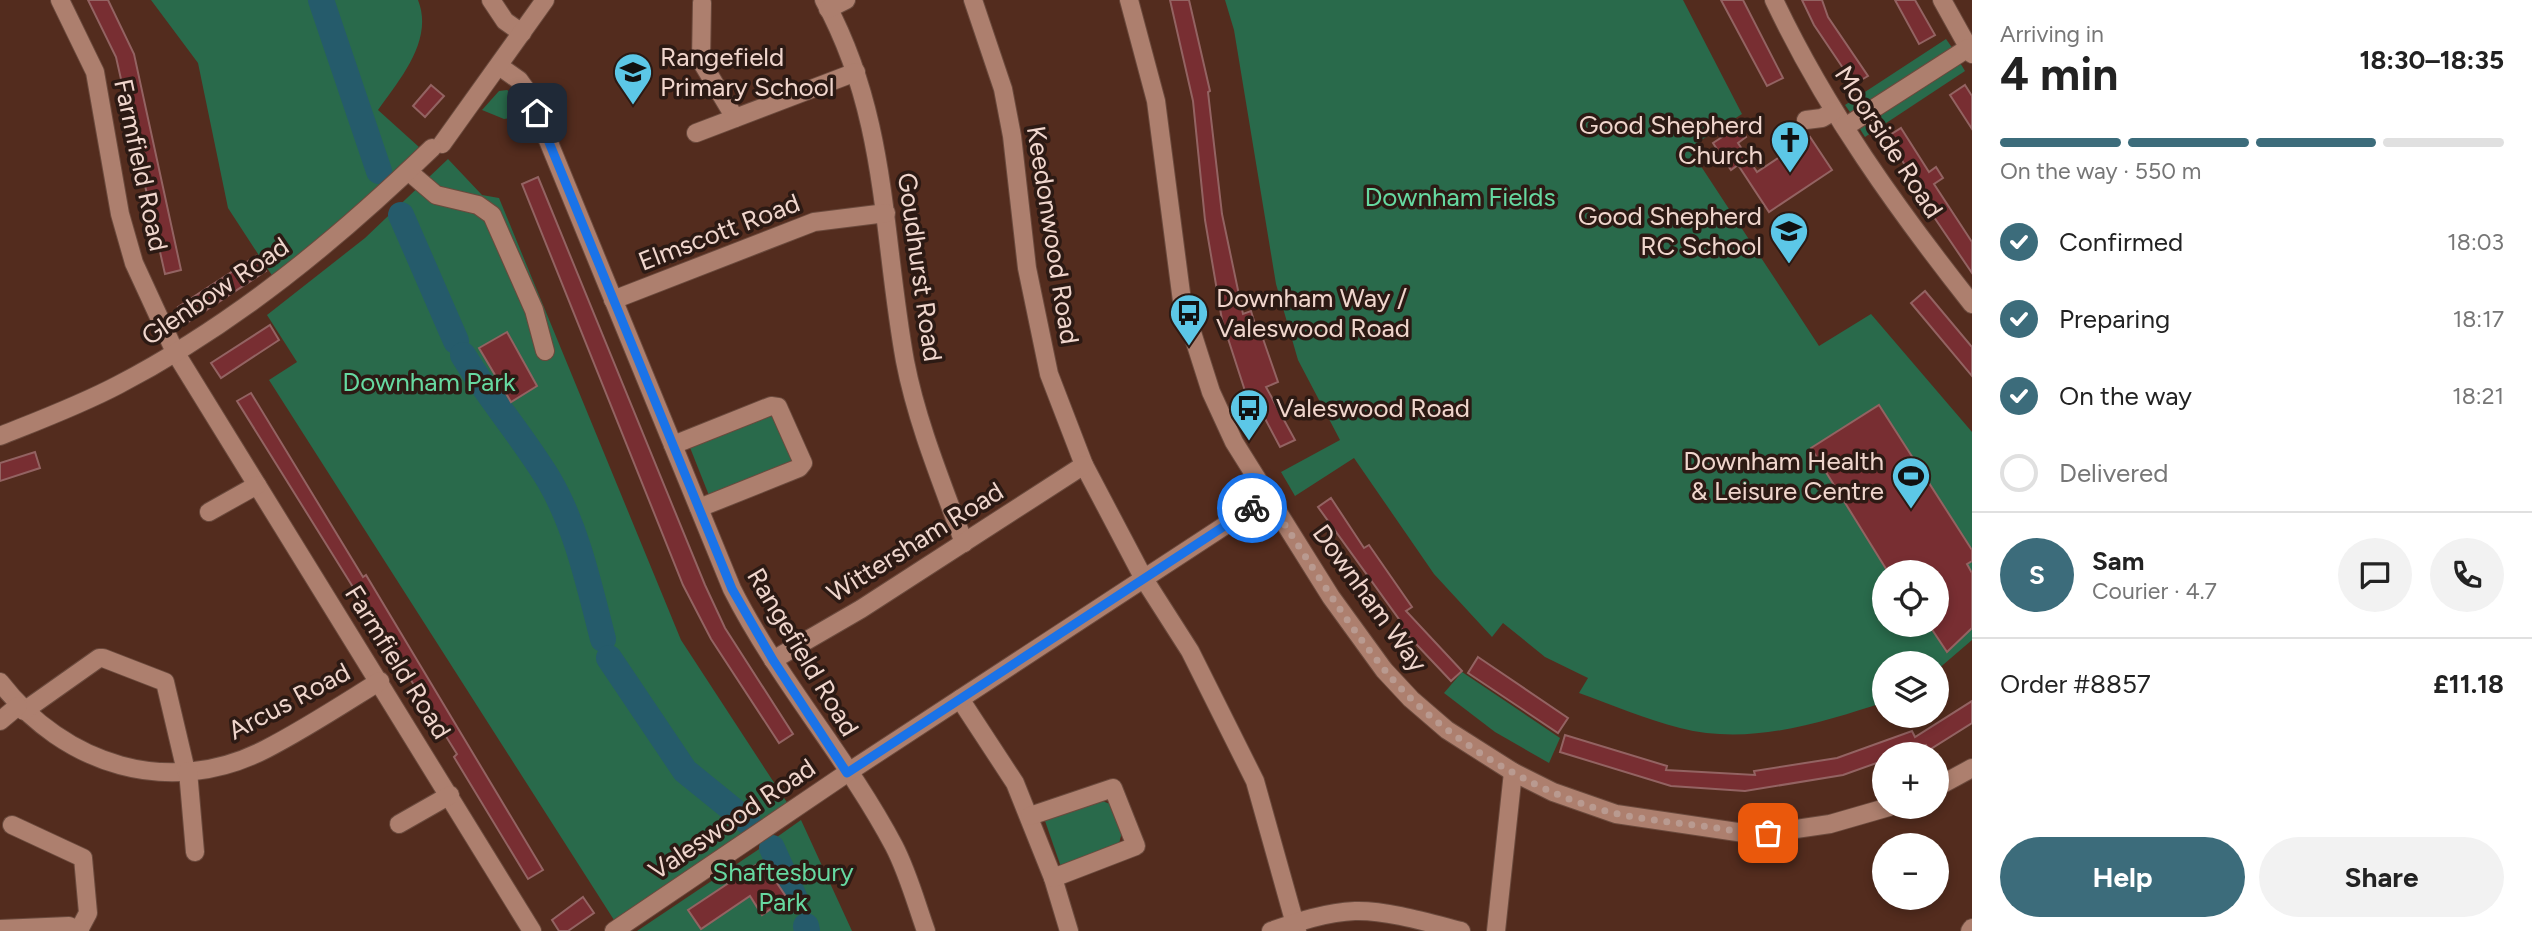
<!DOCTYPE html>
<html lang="en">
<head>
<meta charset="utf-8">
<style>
	body { margin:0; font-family:Figtree,sans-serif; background:#f2f2f2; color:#222; height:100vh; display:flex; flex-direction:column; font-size:26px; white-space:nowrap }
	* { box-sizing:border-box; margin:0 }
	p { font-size:23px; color:#767676 }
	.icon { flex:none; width:38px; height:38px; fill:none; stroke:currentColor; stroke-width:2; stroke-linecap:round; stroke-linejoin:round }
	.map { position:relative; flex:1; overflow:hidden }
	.side { display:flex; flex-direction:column; background:#fff; width:560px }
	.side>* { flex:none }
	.buttons { position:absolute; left:1872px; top:560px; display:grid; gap:14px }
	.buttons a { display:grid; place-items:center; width:77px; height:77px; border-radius:50%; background:#fff; box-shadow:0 4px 10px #0003; font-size:35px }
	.pin { position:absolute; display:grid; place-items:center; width:60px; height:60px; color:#fff; margin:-30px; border-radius:14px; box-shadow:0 4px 10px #0006 }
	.courier { position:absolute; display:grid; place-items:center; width:70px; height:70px; margin:-35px; border:5px solid #1a73e8; border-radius:50%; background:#fff; color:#222; box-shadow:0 2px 9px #0007 }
	.overview em { font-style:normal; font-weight:700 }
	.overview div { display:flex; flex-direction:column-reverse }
	.overview { display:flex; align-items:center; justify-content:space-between; height:119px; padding:0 28px }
	h1 { font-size:46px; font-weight:700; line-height:52px }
	.bar { display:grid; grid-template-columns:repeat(4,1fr); gap:10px 7px; align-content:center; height:84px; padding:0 28px }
	.bar i { height:9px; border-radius:5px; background:#e0e0e0 }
	.bar .current { background:#3c6c7b }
	.bar p { grid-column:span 4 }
	.line { display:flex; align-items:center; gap:18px; padding:0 28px; border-top:2px solid #e0e0e0 }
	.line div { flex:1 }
	.round { display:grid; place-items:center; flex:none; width:74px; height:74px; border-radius:37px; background:#f2f2f2 }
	ol { padding:0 28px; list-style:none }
	li { display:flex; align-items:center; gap:21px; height:77px }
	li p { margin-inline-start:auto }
	li .icon { padding:7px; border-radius:50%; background:#3c6c7b; color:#fff; stroke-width:4 }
	li:last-child { color:#767676 }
	li i { width:38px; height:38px; border:4px solid #e0e0e0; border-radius:50% }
	.primary-button { display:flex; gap:14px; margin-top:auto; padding:14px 28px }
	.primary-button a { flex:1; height:80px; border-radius:42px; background:#3c6c7b; color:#fff; font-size:28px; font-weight:700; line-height:80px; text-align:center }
	.primary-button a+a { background:#f2f2f2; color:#222 }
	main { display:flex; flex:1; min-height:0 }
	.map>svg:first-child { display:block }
</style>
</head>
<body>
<main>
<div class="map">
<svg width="1972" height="931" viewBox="0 0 1972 931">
	<rect width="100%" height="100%" fill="#532c1e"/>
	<g fill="#296a4b" fill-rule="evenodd">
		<path d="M151,0h267c16,40 -18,79 -40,110l41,37 -66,65 -80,65 -45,-69 -30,-145z"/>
		<path d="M1225,0h458l59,114 -53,34 130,198 52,-32 101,118v208l-35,30v-7h-52v39c-65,21 -136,44 -205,26 -34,-9 -68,-23 -101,-35l9,-15 -43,-21 -42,-34 -11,14 -58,-63 -80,-116 -59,38 -14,-24 59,-32 -42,-80 -22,-76 -42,-254zM1885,572h52v53h-52z"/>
		<path d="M1946,39l7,10 -101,66 -7,-10z"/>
		<path d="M1959,61l6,10 -100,66 -7,-11z"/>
		<path d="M507,90l8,6 9,20 -20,3 -22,-9 17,-19z"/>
		<path d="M448,159l34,36 17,3 182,442 107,164 -174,116 -345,-540 28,-18 -30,-47 98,-77z"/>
		<path d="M773,411l23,52 -86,35 -21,-53z"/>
		<path d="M1462,672l98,66 -11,25 -54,-31 -51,-39z"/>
		<path d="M1100,800l10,4 12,27 -3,13 -58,23 -17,-49z"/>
		<path d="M801,820l51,111h-215l128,-86v-4l9,-6 3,2z"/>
	</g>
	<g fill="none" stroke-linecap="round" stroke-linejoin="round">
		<g stroke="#255b6b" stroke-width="26">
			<path d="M321,0l58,171"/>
			<path d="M401,215l55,126"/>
			<path d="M463,355c26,43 60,82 86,125 28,48 40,105 54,159"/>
			<path d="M609,658l76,113 63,51"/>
			<path d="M772,848l23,51"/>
			<path d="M806,926l1,5"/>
		</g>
	</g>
	<g fill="#782e32" stroke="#936362" stroke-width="2">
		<path d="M88,0h20l26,54 47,216 -16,4 -49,-217z"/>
		<path d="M1170,0h19l21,91 -2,1 14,122 21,100 8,-3 7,23 3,-1 17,49 -12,5 29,53 -15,7 -29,-55 -5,2 -24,-74 -17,-100 -12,-119z"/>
		<path d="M1721,0h22l40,78 -16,8z"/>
		<path d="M1802,0h20l6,17 40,59 -12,7 -7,-11 -2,2 -33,-49z"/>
		<path d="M1895,0h20l20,35 -16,9z"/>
		<path d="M431,85l13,11 -19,21 -12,-11z"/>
		<path d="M1965,85l7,11v33l-22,-34z"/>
		<path d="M1739,126l7,11 -8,6 19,29 53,-35 22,33 -63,42 -31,-47 -7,5 -18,-27z"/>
		<path d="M1901,128l28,44 7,-5 7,11 -9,6 38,58v31l-51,-75 4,-2 -31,-48 3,-2 -7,-11z"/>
		<path d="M538,177l167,408 20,43 68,106 -14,9 -68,-104 -28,-54 -161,-401z"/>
		<path d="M256,256l10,15 -78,51 -10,-15z"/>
		<path d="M1925,291l47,56v29l-61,-73z"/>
		<path d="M270,325l9,15 -58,38 -10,-15z"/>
		<path d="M507,332l30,54 -26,16 -32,-54z"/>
		<path d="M251,393l112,184 3,-2 177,295 -15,9 -74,-122 3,-3 -220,-353z"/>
		<path d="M1879,405l93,145v11l-5,3 5,9v55l-25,24 -18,-27h8v-53h-49l-77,-124z"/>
		<path d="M35,452l5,16 -40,13v-18z"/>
		<path d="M1331,498l33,50 5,-3 43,62 -6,4 56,60 -11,10 -53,-56 3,-3 -83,-115z"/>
		<path d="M1478,657l90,61 -10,15 -90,-60z"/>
		<path d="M1972,701v22l-43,27 -3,-5 -25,9h-16v6l-42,15 -98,16 -74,-5 -111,-34 5,-17 102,31 -1,4 89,5 -1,-4 83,-13 75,-27 3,6z"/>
		<path d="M762,861l25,37 -25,17 -12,-19 -49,33 -13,-19z"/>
		<path d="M583,897l11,16 -26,18h-9l-7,-11z"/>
	</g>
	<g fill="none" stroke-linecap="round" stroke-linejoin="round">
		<g stroke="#6b4a3d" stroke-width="20">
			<g id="minor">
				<path d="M60,0l35,72 25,142 14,49 41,89 357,579"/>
				<path d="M491,0l14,21 17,12"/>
				<path d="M824,0c64,117 58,235 81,361 12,62 37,122 59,182"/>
				<path d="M973,0l30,89 9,47 15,132 22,106 35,91 60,114 46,72 65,130 42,150"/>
				<path d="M1129,0l27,101 26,200 29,91 23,50 97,155 53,73 27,29 36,31 66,42 40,20 63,22 128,19h24l62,-9 59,-17"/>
				<path d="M1774,0c52,110 123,209 198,304"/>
				<path d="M1942,0l30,54"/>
				<path d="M702,3l-1,58 34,57"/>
				<path d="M828,9l18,-9"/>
				<path d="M499,66l20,14 10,14 203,495c46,91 115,168 162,257 14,27 22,57 32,85"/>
				<path d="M1806,120l16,-2 12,-7"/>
				<path d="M1845,127l123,-79"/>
				<path d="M696,133l160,-61"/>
				<path d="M442,144l103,-144"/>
				<path d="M408,171l28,24 42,10 14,10 42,95 11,41"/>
				<path d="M613,300l201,-78 72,-9"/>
				<path d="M0,436c40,-16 80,-31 118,-51 117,-61 219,-145 314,-237"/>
				<path d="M673,445l98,-39 7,1 25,56 -4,5 -100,40"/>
				<path d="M209,512l48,-27"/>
				<path d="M773,660l88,-51 223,-144"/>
				<path d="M0,682c64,83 169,117 266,67 39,-20 77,-45 114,-68"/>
				<path d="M960,699l55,84 38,95 16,53"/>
				<path d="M24,711l75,-53h4l62,24 21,89"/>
				<path d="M0,721l18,-15"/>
				<path d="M188,771l7,81"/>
				<path d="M1937,787l35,-19"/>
				<path d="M1030,816l83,-28 23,58 -83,32"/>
				<path d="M399,824l51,-29"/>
				<path d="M12,825l71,33 5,55 -9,17"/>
				<path d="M0,929l69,-3 11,5"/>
				<path d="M614,931l233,-158 420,-275"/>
				<path d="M1271,931c26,-9 56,-19 84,-20 32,-1 75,12 106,20"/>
				<path d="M1496,931l17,-159"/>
				<path d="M1970,931l2,-3"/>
			</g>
		</g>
		<use href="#minor" stroke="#ad7f6e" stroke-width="18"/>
	</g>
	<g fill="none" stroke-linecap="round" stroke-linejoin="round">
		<path stroke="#b99a90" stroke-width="7" stroke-dasharray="0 12.6" d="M1252,508l15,-10c39,57 73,117 117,171 49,61 136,116 211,139 37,11 76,14 115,19 19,3 38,6 58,6"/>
		<path stroke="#1a73e8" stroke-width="9" d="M537,113l195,476 41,71 74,113 405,-265"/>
	</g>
	<defs>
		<g id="school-pin" transform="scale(2.0125)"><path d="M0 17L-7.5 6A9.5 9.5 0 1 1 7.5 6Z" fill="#5cc7e7" stroke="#2c1a14"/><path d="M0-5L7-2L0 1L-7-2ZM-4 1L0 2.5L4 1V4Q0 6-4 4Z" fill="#111"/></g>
		<g id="church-pin" transform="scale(2.0125)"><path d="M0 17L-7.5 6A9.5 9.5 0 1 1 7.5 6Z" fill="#5cc7e7" stroke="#2c1a14"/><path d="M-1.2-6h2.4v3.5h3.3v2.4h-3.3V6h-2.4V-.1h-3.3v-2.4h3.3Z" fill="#111"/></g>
		<g id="bus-pin" transform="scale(2.0125)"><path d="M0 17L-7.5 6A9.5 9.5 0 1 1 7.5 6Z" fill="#5cc7e7" stroke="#2c1a14"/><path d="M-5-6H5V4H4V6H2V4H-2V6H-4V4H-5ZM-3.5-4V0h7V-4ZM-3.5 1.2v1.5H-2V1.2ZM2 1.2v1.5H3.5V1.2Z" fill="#111"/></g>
		<g id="stadium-pin" transform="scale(2.0125)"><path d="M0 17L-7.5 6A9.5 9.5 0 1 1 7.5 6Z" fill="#5cc7e7" stroke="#2c1a14"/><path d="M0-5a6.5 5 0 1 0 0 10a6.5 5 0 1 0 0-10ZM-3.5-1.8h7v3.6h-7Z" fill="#111"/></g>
	</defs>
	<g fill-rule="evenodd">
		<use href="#school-pin" x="633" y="72"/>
		<use href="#church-pin" x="1790" y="140"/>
		<use href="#school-pin" x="1789" y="231"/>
		<use href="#bus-pin" x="1189" y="313"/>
		<use href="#bus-pin" x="1249" y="408"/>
		<use href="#stadium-pin" x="1911" y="476"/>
	</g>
	<g text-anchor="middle" stroke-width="7" stroke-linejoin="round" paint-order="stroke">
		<g font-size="26" fill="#f0d6cd" stroke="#2c1a14" text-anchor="start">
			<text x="660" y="66">Rangefield<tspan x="660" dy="30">Primary School</tspan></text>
			<text x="1763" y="134" text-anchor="end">Good Shepherd<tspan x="1763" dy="30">Church</tspan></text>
			<text x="1762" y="225" text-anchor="end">Good Shepherd<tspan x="1762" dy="30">RC School</tspan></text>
			<text x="1216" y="307">Downham Way /<tspan x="1216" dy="30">Valeswood Road</tspan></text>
			<text x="1276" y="417">Valeswood Road</text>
			<text x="1884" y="470" text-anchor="end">Downham Health<tspan x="1884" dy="30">&amp; Leisure Centre</tspan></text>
		</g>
		<g font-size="26" fill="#f0d6cd" stroke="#2c1a14">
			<text transform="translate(1889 142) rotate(57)" y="9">Moorside Road</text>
			<text transform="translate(141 165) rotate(78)" y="9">Farmfield Road</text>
			<text transform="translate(719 232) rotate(-21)" y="9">Elmscott Road</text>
			<text transform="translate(1053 235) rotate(81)" y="9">Keedonwood Road</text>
			<text transform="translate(920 267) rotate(82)" y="9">Goudhurst Road</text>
			<text transform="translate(215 291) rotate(-34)" y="9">Glenbow Road</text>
			<text transform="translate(915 542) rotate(-32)" y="9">Wittersham Road</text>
			<text transform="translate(1370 598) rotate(54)" y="9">Downham Way</text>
			<text transform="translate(803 652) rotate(59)" y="9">Rangefield Road</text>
			<text transform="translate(398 662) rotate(58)" y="9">Farmfield Road</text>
			<text transform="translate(289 701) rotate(-28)" y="9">Arcus Road</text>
			<text transform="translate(732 819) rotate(-34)" y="9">Valeswood Road</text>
		</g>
		<g font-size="26" fill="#66d9a1" stroke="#2c1a14">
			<text x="1460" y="206">Downham Fields</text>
			<text x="429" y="391">Downham Park</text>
			<text x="783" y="881">Shaftesbury<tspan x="783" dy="30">Park</tspan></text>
		</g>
	</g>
</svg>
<div class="buttons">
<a><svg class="icon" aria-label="locate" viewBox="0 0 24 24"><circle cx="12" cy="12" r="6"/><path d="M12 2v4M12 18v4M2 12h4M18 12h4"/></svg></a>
<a><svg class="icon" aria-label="layers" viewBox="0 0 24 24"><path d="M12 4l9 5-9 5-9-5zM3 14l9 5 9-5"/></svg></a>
<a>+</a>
<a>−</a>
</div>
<div class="pin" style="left:1768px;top:833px;background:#ea580c"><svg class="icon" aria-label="bag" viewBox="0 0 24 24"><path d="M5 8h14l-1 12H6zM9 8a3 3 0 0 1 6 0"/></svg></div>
<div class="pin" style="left:537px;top:113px;background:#1f2937"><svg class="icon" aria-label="home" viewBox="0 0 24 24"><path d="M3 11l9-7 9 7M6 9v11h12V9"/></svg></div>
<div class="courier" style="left:1252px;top:508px"><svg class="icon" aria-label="bike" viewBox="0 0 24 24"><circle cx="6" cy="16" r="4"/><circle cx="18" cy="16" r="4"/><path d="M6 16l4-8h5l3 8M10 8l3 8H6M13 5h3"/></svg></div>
</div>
<section class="side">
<div class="overview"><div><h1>4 min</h1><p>Arriving in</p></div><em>18:30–18:35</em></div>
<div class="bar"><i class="current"></i><i class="current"></i><i class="current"></i><i></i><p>On the way · 550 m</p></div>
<ol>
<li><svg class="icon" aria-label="check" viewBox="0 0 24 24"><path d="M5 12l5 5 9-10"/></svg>Confirmed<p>18:03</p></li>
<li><svg class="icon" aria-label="check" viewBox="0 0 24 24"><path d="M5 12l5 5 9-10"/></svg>Preparing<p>18:17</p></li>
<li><svg class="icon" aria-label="check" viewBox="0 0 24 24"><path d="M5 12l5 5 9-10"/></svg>On the way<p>18:21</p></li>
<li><i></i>Delivered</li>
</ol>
<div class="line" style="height:126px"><b class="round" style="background:#3c6c7b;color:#fff">S</b><div><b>Sam</b><p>Courier · 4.7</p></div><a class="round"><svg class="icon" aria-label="chat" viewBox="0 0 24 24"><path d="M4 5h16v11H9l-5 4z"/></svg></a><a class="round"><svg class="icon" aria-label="phone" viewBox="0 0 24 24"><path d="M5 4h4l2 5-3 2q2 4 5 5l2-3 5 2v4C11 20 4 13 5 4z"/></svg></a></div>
<div class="line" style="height:91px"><div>Order #8857</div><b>£11.18</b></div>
<div class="primary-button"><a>Help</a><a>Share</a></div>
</section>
</main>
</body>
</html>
